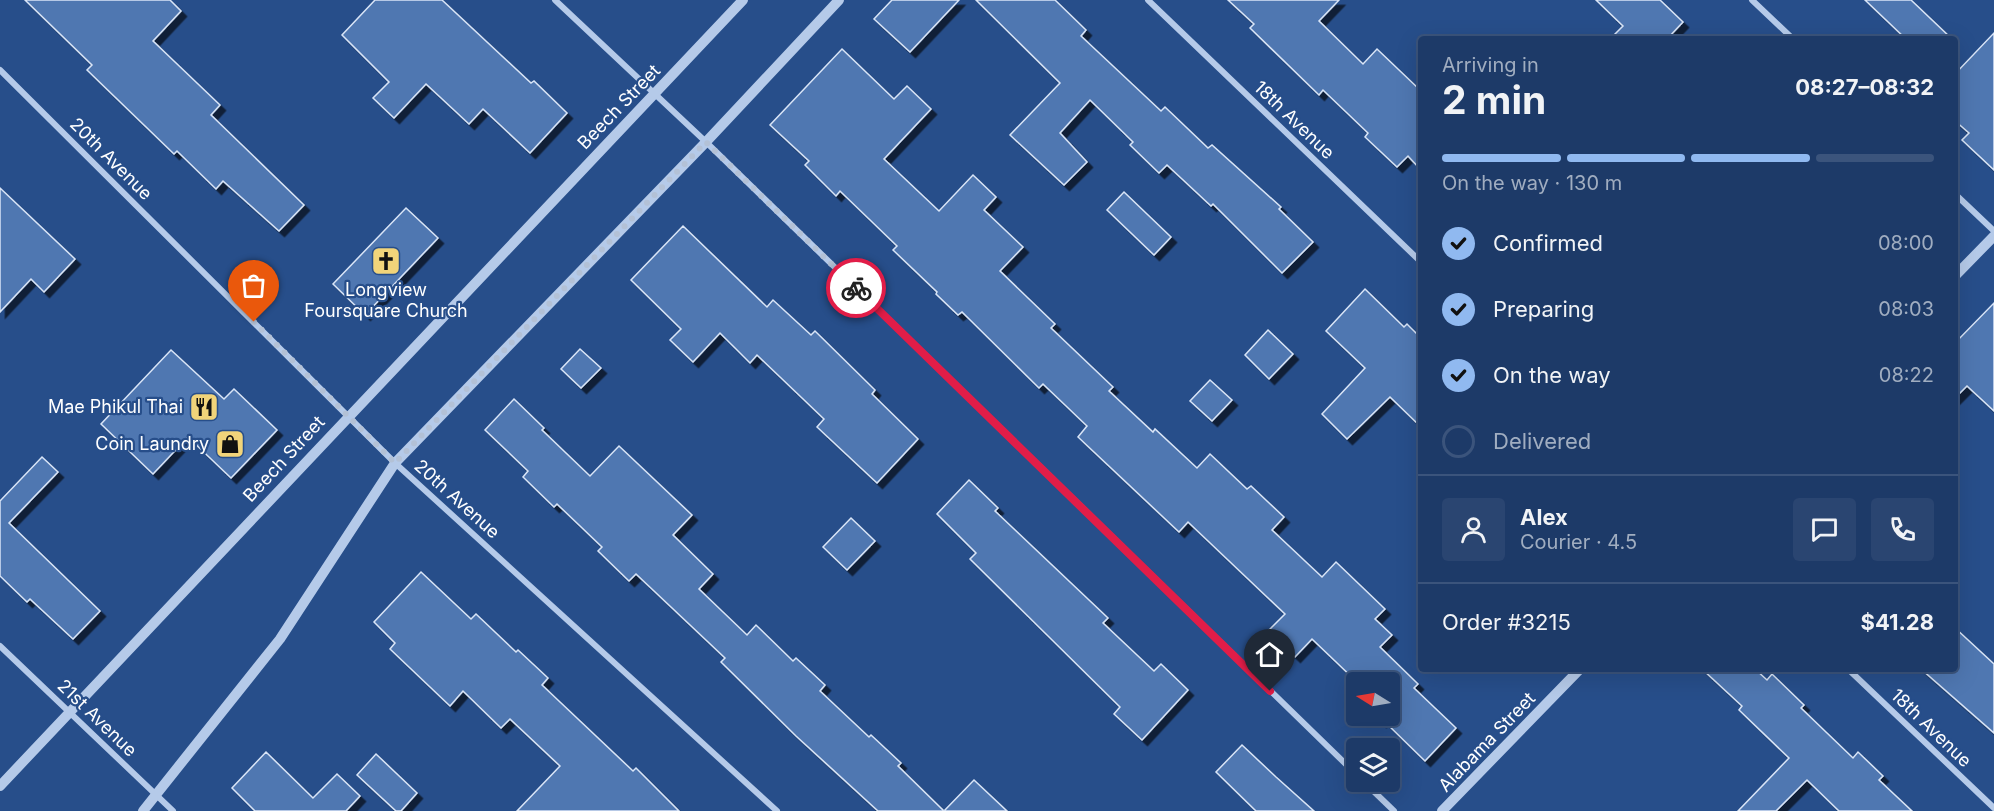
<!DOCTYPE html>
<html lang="en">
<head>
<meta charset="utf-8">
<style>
	body { margin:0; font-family:Inter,sans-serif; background:#2a4571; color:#f1f3f6; height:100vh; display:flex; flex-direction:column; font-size:22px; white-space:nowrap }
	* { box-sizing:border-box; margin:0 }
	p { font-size:20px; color:#a0adc0 }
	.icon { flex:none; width:33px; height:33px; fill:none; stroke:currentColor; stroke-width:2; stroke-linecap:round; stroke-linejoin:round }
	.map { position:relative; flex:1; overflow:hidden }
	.side { position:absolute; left:1418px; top:36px; width:540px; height:636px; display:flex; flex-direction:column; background:#1d3a68; border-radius:6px; box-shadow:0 6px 24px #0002,0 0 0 2px #3b547c }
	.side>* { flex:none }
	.needle { width:39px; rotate:281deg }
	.tools { position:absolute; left:1346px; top:672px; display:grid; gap:12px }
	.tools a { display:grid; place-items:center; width:54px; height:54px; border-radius:6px; background:#1d3a68; box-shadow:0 6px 24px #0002,0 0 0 2px #3b547c; font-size:30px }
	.pin { position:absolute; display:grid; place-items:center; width:51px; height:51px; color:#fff; margin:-62px -26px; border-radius:50% 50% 50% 0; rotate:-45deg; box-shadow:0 0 6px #0007 }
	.pin .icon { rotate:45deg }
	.courier { position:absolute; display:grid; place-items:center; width:60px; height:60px; margin:-30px; border:4px solid #e11d48; border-radius:50%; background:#fff; color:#222; box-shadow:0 2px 8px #0007 }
	.summary em { font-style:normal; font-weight:700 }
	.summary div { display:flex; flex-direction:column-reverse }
	.summary { display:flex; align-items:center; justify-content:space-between; height:102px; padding:0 24px }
	h1 { font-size:39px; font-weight:700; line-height:45px }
	.bar { display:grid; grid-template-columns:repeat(4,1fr); gap:9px 6px; align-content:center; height:72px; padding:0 24px }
	.bar i { height:8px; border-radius:4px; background:#3b547c }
	.bar .selected { background:#90b9f0 }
	.bar p { grid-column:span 4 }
	.line { display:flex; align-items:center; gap:15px; padding:0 24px; border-top:2px solid #3b547c }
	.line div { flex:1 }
	.round { display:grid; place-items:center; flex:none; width:63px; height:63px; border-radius:6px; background:#2a4571 }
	ol { padding:0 24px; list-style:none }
	li { display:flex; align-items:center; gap:18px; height:66px }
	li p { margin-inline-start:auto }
	li .icon { padding:6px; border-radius:50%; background:#90b9f0; color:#111; stroke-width:4 }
	li:last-child { color:#a0adc0 }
	li i { width:33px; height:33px; border:3px solid #3b547c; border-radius:50% }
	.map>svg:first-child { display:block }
</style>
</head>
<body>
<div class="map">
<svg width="1994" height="811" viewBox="0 0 1994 811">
	<defs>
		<filter id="shadow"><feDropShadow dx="5.5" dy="5.5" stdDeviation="0" flood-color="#0009"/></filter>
	</defs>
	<rect width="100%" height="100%" fill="#274e8a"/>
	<g fill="#5077b1" stroke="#d9e5f7" stroke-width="1.5" filter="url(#shadow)">
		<path d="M25,0h145l11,11 -28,30 67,64 -9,10 93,90 -25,26 -56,-50 -7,8 -39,-38 -3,3 -87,-84 5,-5z"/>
		<path d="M375,0h67l89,83 3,-2 33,32 -37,40 -47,-44 -14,15 -43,-40 -32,34 -21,-20 16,-16 -47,-47z"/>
		<path d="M892,0h67l-49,52 -36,-33z"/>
		<path d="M976,0h79l31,30 -5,6 80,75 4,-4 43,41 4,-3 69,62 -2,2 34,33 -31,31 -69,-69 -2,2 -44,-41 -8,8 -29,-28 3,-3 -43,-42 -30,33 27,29 -23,23 -54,-50 50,-52z"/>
		<path d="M1228,0h111l-20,21 44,43 14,-15 43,41v79l-12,-13 -11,11 -32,-30 3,-4 -45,-43 -4,5 -69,-67 4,-4z"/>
		<path d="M1596,0h64l23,22 -16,17h-57l13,-13z"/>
		<path d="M1865,0h46l41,39h-46z"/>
		<path d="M1994,33v137l-32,-30 7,-7 -15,-13v-45z"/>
		<path d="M842,49l52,50 13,-13 24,23 -47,50 55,52 34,-36 23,22 -12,13 39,37 -23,24 55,53 -4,4 62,59 -4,4 44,41 2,-3 42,39 13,-14 37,35 4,-3 33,31 -12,13 50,47 14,-15 49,47 -10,10 17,16 -12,12 38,37 -4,4 42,40 -31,33 -42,-41 -2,2 -7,-6h15v-34h-32l-45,-43 -17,18 -27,-26 17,-17 -97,-92 -9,10 -101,-95 9,-11 -44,-42 -4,4 -77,-76 -4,3 -22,-21 1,-2 -44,-42 4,-4 -57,-55 -4,5 -31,-31 4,-4 -39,-36z"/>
		<path d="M0,188l75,71 -31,33 -13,-13 -31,33z"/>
		<path d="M1124,192l47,45 -17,18 -47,-45z"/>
		<path d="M406,208l32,30 -73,77 -32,-31z"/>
		<path d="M683,226l84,81 6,-7 38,35 4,-4 60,59 -3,4 46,45 -41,44 -60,-56 7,-8 -67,-64 -7,8 -30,-30 -27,29 -23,-22 11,-11 -50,-49z"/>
		<path d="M1365,289l39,38 3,-3 13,13v89l-30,-29 -43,42 -25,-25 43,-46 -39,-37z"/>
		<path d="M1994,303v108l-27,-25 -13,13v-55z"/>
		<path d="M1268,330l25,24 -24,25 -24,-24z"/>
		<path d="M580,349l21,19 -20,20 -20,-19z"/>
		<path d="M171,350l53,49 10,-10 43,41 -46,48 -43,-41 -35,37 -52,-50z"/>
		<path d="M1210,380l22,20 -20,21 -22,-20z"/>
		<path d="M514,399l30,29 -2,2 48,46 29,-30 73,69 -19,20 40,39 -14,15 48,46 9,-10 37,36 3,-3 29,27 -5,6 49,46 2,-2 30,28 -3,3 46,45h-66l-82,-75 -75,-74 4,-4 -89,-84 -7,7 -31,-30 4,-4 -45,-43 -3,3 -31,-30 5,-6 -43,-41z"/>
		<path d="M42,457l16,15 -49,51 91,88 -27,28 -43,-40 -3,3 -27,-26v-75z"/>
		<path d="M969,480l29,28 -3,3 113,107 -5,5 51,48 7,-7 27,26 -46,50 -28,-26 6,-7 -150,-148 6,-6 -39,-39z"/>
		<path d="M851,518l24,23 -28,29 -24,-23z"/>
		<path d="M421,572l50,47 5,-5 40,38 2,-2 30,28 -6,7 91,86 3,-3 43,43h-162l43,-45 -50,-47 -9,9 -38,-37 -13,15 -60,-57 5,-6 -21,-21z"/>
		<path d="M1954,627l40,37v69l-73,-64h33z"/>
		<path d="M1702,669h53l12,11 5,-6 32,31 -3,3 52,50 5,-6 25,24 -4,4 33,31h-73l-32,-31 -31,31h-38l51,-53 -50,-48 3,-4z"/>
		<path d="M1242,745l34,32 38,34h-58l-40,-39z"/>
		<path d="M266,752l47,46 24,-24 23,22 -14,15h-91l-23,-23z"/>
		<path d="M376,754l41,39 -16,18h-5l-39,-36z"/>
		<path d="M974,780l33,31h-63z"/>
	</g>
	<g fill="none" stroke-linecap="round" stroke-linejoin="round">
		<g stroke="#b5cae9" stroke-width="6">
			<path d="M555,0l151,142 650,632"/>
			<path d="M1148,0l272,261"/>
			<path d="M1752,0l41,39"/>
			<path d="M0,70l395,393 382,348"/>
			<path d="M1954,193l40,38"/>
			<path d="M0,646l173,165"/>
			<path d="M1848,669l146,139"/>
			<path d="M1364,782l30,29"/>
		</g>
		<g stroke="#b5cae9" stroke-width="10">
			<path d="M1954,277l40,-41"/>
			<path d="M0,786l743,-786"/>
			<path d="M143,811l137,-172 115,-176 311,-321 133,-142"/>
			<path d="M1442,811l138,-142"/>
		</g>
	</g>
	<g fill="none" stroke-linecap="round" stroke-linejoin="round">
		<path stroke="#b3c1d6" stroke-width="6" stroke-dasharray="0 10.8" d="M254,322l141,141 311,-321 150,146"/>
		<path stroke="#e11d48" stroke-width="8" d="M856,288l414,403"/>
	</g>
	<defs>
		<g id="church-square" transform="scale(1.5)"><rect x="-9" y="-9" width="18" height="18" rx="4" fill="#f1d47a" stroke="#274e8a"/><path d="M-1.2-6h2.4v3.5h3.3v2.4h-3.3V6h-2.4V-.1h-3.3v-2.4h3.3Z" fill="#111"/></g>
		<g id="restaurant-square" transform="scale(1.5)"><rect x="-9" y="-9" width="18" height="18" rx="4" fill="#f1d47a" stroke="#274e8a"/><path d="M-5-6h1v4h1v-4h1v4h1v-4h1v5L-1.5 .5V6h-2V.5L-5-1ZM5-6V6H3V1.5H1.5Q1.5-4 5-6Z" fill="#111"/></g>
		<g id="shop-square" transform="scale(1.5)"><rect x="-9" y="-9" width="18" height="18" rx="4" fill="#f1d47a" stroke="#274e8a"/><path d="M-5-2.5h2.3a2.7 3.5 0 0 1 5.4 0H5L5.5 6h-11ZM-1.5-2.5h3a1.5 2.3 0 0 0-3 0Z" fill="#111"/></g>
	</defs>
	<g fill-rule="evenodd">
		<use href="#church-square" x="386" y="261"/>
		<use href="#restaurant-square" x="204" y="407"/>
		<use href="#shop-square" x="230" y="444"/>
	</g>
	<g text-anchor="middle" stroke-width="4.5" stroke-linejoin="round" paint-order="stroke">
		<g font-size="18" fill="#fff" stroke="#274e8a">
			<text transform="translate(619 107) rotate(-46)" y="6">Beech Street</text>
			<text transform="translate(1294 120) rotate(44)" y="6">18th Avenue</text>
			<text transform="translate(111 159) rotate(45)" y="6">20th Avenue</text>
			<text transform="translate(284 459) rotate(-47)" y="6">Beech Street</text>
			<text transform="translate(457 499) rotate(42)" y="6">20th Avenue</text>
			<text transform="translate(97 718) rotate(44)" y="6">21st Avenue</text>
			<text transform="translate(1931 728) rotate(44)" y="6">18th Avenue</text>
			<text transform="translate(1487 742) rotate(-46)" y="6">Alabama Street</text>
		</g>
		<g font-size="18" fill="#fff" stroke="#274e8a" text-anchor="end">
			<text x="386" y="296" text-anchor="middle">Longview<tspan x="386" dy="21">Foursquare Church</tspan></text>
			<text x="183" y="413">Mae Phikul Thai</text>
			<text x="209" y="450">Coin Laundry</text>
		</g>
	</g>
</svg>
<div class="tools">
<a><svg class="needle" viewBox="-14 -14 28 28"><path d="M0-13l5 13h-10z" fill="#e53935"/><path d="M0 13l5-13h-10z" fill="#a0adc0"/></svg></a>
<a><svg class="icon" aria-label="layers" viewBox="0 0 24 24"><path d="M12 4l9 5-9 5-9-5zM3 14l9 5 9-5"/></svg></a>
</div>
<div class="pin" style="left:254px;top:322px;background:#ea580c"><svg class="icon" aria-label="bag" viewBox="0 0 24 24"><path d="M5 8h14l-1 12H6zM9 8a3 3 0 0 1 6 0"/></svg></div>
<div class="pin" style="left:1270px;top:691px;background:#1f2937"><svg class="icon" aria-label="home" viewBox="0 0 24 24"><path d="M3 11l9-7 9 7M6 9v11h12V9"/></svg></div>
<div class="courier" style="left:856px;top:288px"><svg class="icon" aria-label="bike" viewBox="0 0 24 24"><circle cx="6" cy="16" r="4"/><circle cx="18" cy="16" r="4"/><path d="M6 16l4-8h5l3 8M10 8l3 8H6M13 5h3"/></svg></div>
<section class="side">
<div class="summary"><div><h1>2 min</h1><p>Arriving in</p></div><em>08:27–08:32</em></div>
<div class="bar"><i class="selected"></i><i class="selected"></i><i class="selected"></i><i></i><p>On the way · 130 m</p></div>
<ol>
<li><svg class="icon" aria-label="check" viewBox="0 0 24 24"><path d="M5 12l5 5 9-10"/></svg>Confirmed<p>08:00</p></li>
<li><svg class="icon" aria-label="check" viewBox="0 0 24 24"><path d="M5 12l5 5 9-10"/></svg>Preparing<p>08:03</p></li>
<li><svg class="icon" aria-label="check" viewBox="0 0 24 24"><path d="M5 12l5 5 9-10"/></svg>On the way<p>08:22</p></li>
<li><i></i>Delivered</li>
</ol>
<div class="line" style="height:108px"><a class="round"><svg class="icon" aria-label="person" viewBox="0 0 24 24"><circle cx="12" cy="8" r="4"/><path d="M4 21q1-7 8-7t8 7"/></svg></a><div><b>Alex</b><p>Courier · 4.5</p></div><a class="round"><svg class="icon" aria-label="chat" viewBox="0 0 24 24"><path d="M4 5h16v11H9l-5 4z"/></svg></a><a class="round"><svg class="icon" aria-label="phone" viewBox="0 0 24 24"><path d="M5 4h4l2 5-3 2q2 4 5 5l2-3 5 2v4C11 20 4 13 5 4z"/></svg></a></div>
<div class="line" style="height:78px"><div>Order #3215</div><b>$41.28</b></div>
</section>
</div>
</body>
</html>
